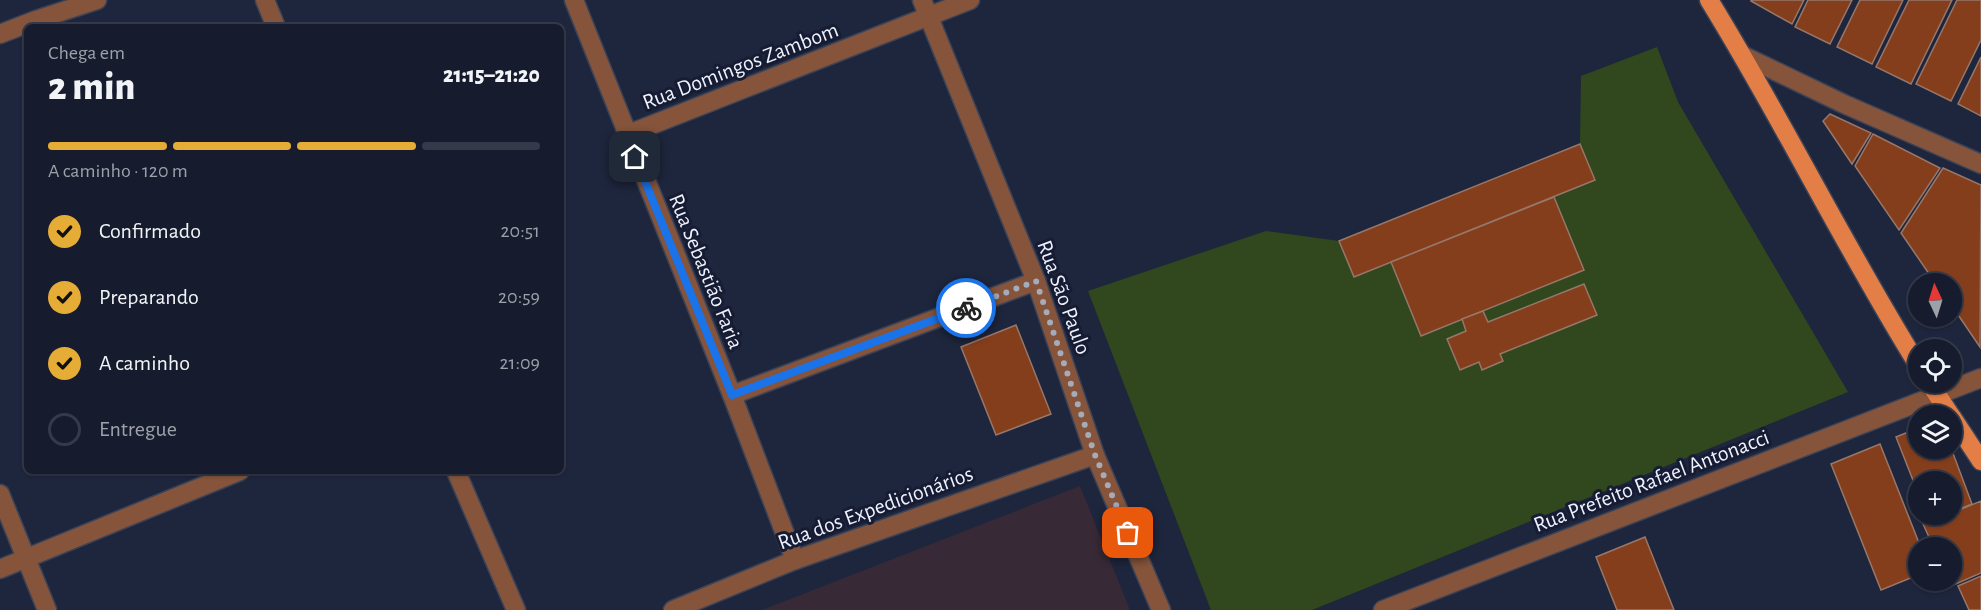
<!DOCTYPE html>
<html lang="pt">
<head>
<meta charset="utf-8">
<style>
	body { margin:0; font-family:"Alegreya Sans",sans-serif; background:#23293a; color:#f1f3f6; height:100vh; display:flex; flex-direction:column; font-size:22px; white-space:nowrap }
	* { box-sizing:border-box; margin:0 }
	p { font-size:20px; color:#9ea1aa }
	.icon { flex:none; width:33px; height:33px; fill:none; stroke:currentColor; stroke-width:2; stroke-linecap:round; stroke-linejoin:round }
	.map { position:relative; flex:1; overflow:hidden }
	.side { position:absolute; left:24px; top:24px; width:540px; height:450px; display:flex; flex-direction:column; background:#161c2e; border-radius:9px; box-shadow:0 2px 4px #0004,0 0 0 2px #353a4a }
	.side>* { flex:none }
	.needle { width:39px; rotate:356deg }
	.buttons { position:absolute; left:1908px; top:273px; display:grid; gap:12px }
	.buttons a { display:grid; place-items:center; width:54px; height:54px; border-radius:50%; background:#161c2e; box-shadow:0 2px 4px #0004,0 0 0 2px #353a4a; font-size:30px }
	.pin { position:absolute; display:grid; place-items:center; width:51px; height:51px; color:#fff; margin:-26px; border-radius:12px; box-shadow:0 3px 9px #0006 }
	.courier { position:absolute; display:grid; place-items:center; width:60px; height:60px; margin:-30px; border:4px solid #1a73e8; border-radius:50%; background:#fff; color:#222; box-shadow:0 2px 8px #0007 }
	.summary em { font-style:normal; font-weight:800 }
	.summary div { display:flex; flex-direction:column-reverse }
	.summary { display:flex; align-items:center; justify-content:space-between; height:102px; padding:0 24px }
	h1 { font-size:39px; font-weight:800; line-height:45px }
	.bar { display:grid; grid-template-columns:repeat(4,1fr); gap:9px 6px; align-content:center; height:72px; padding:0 24px }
	.bar i { height:8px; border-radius:4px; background:#353a4a }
	.bar .selected { background:#e5ad36 }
	.bar p { grid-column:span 4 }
	ol { padding:0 24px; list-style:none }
	li { display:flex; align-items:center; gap:18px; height:66px }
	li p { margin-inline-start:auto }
	li .icon { padding:6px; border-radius:50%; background:#e5ad36; color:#111; stroke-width:4 }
	li:last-child { color:#9ea1aa }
	li i { width:33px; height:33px; border:3px solid #353a4a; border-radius:50% }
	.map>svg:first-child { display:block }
</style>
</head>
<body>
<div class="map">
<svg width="1981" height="610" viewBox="0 0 1981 610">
	<rect width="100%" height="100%" fill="#1e263d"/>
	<path fill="#372936" d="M1080,486l50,124h-368z"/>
	<path fill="#31471e" d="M1657,47l21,55 170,290 -536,218h-101l-123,-319 178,-60 73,10 15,36 37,-15 30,74 41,-17 4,12 -19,8 13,31 19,-8 4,8 20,-9 -3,-7 96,-39 -13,-31 -95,38 -5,-11 100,-41 -29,-73 41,-17 -15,-36 1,-68z"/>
	<g fill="#853e1c" stroke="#977769" stroke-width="1.5">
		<path d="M1751,0h53l-12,24 -41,-23z"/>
		<path d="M1808,0h44l-22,44 -35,-17z"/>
		<path d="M1860,0h43l-31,64 -35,-17z"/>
		<path d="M1909,0h43l-41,84 -35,-17z"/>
		<path d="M1957,0h24v40l-30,61 -35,-17z"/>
		<path d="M1981,57v59l-23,-12z"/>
		<path d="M1830,114l41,19 -19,31 -29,-43z"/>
		<path d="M1873,134l67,34 -41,62 -44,-64z"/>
		<path d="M1580,144l15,36 -241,97 -15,-36z"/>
		<path d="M1943,168l38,17 -1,162 -28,-41v-22h-16l-35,-51z"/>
		<path d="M1554,197l30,73 -163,66 -30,-74z"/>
		<path d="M1584,284l13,31 -97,39 3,7 -21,9 -3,-8 -19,8 -13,-31 19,-8 -4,-12 21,-8 5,11z"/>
		<path d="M1016,325l35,89 -55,21 -35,-88z"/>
		<path d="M1918,428v20h33l21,56 -20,8v-30h-34v11l-22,-56z"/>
		<path d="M1880,444l41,104h-3v27l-37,15 -50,-126z"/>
		<path d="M1981,501v72l-30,13 -3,-6h4v-32h-18l-11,-24 29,-10v-1z"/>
		<path d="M1645,537l29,73h-57l-21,-53z"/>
		<path d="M1981,576v34h-12l-11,-24z"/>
	</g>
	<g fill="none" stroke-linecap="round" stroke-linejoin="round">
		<g stroke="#3b4358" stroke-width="21">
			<g id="minor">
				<path d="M265,0l11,27"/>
				<path d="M574,0l158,395 63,165"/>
				<path d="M922,0l114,281 59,174 66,155"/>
				<path d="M0,34l36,-14 61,-20"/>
				<path d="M1744,56l100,48 137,60"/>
				<path d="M626,135l344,-135"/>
				<path d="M732,395l304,-114"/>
				<path d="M456,471l60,139"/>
				<path d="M0,494l47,116"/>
				<path d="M0,569l240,-98"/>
				<path d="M673,610l122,-50 300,-105"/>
				<path d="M1383,610l598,-232"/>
			</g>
		</g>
		<g stroke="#3b4358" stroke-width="21">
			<g id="major">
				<path d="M1709,0c74,120 135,246 209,365"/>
				<path d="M1929,382l22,34"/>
				<path d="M1952,417l29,44"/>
			</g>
		</g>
		<use href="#minor" stroke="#85543b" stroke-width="18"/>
		<use href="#major" stroke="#e27e46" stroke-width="18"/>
	</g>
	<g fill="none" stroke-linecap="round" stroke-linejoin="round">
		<path stroke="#a6abb9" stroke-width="6" stroke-dasharray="0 10.8" d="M966,308l70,-27 59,174 33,78"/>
		<path stroke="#1a73e8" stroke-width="8" d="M635,157l97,238 234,-87"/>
	</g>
	<g text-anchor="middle" stroke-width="6" stroke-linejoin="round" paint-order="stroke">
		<g font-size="22" fill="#eff2fc" stroke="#151c33">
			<text transform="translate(740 65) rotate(-21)" y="8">Rua Domingos Zambom</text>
			<text transform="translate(707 271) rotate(68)" y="8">Rua Sebastião Faria</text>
			<text transform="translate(1065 297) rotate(70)" y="8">Rua São Paulo</text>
			<text transform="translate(1651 480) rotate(-21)" y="8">Rua Prefeito Rafael Antonacci</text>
			<text transform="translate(875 507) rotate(-20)" y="8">Rua dos Expedicionários</text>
		</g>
	</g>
</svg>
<div class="buttons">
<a><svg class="needle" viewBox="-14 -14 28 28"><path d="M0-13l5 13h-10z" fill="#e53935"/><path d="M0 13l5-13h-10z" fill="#9ea1aa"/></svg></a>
<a><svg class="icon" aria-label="locate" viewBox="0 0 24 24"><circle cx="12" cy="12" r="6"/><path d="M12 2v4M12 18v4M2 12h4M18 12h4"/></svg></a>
<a><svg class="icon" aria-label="layers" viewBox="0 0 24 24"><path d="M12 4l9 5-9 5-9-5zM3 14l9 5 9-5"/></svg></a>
<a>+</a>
<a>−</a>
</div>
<div class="pin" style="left:1128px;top:533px;background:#ea580c"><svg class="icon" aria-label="bag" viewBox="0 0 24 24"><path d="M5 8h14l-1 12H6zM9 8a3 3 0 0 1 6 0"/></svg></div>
<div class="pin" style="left:635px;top:157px;background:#1f2937"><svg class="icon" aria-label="home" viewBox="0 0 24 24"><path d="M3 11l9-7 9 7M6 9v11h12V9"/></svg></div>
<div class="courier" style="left:966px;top:308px"><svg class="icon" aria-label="bike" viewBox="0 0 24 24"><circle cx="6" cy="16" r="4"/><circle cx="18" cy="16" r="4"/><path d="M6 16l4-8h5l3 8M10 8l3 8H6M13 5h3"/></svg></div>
<section class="side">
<div class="summary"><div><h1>2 min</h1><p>Chega em</p></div><em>21:15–21:20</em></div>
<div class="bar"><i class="selected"></i><i class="selected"></i><i class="selected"></i><i></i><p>A caminho · 120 m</p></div>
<ol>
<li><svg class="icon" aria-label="check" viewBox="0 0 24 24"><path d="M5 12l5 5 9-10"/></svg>Confirmado<p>20:51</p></li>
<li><svg class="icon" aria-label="check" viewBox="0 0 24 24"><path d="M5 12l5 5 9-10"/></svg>Preparando<p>20:59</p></li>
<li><svg class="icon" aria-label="check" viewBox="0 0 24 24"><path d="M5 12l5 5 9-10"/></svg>A caminho<p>21:09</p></li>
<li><i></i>Entregue</li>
</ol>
</section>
</div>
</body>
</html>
